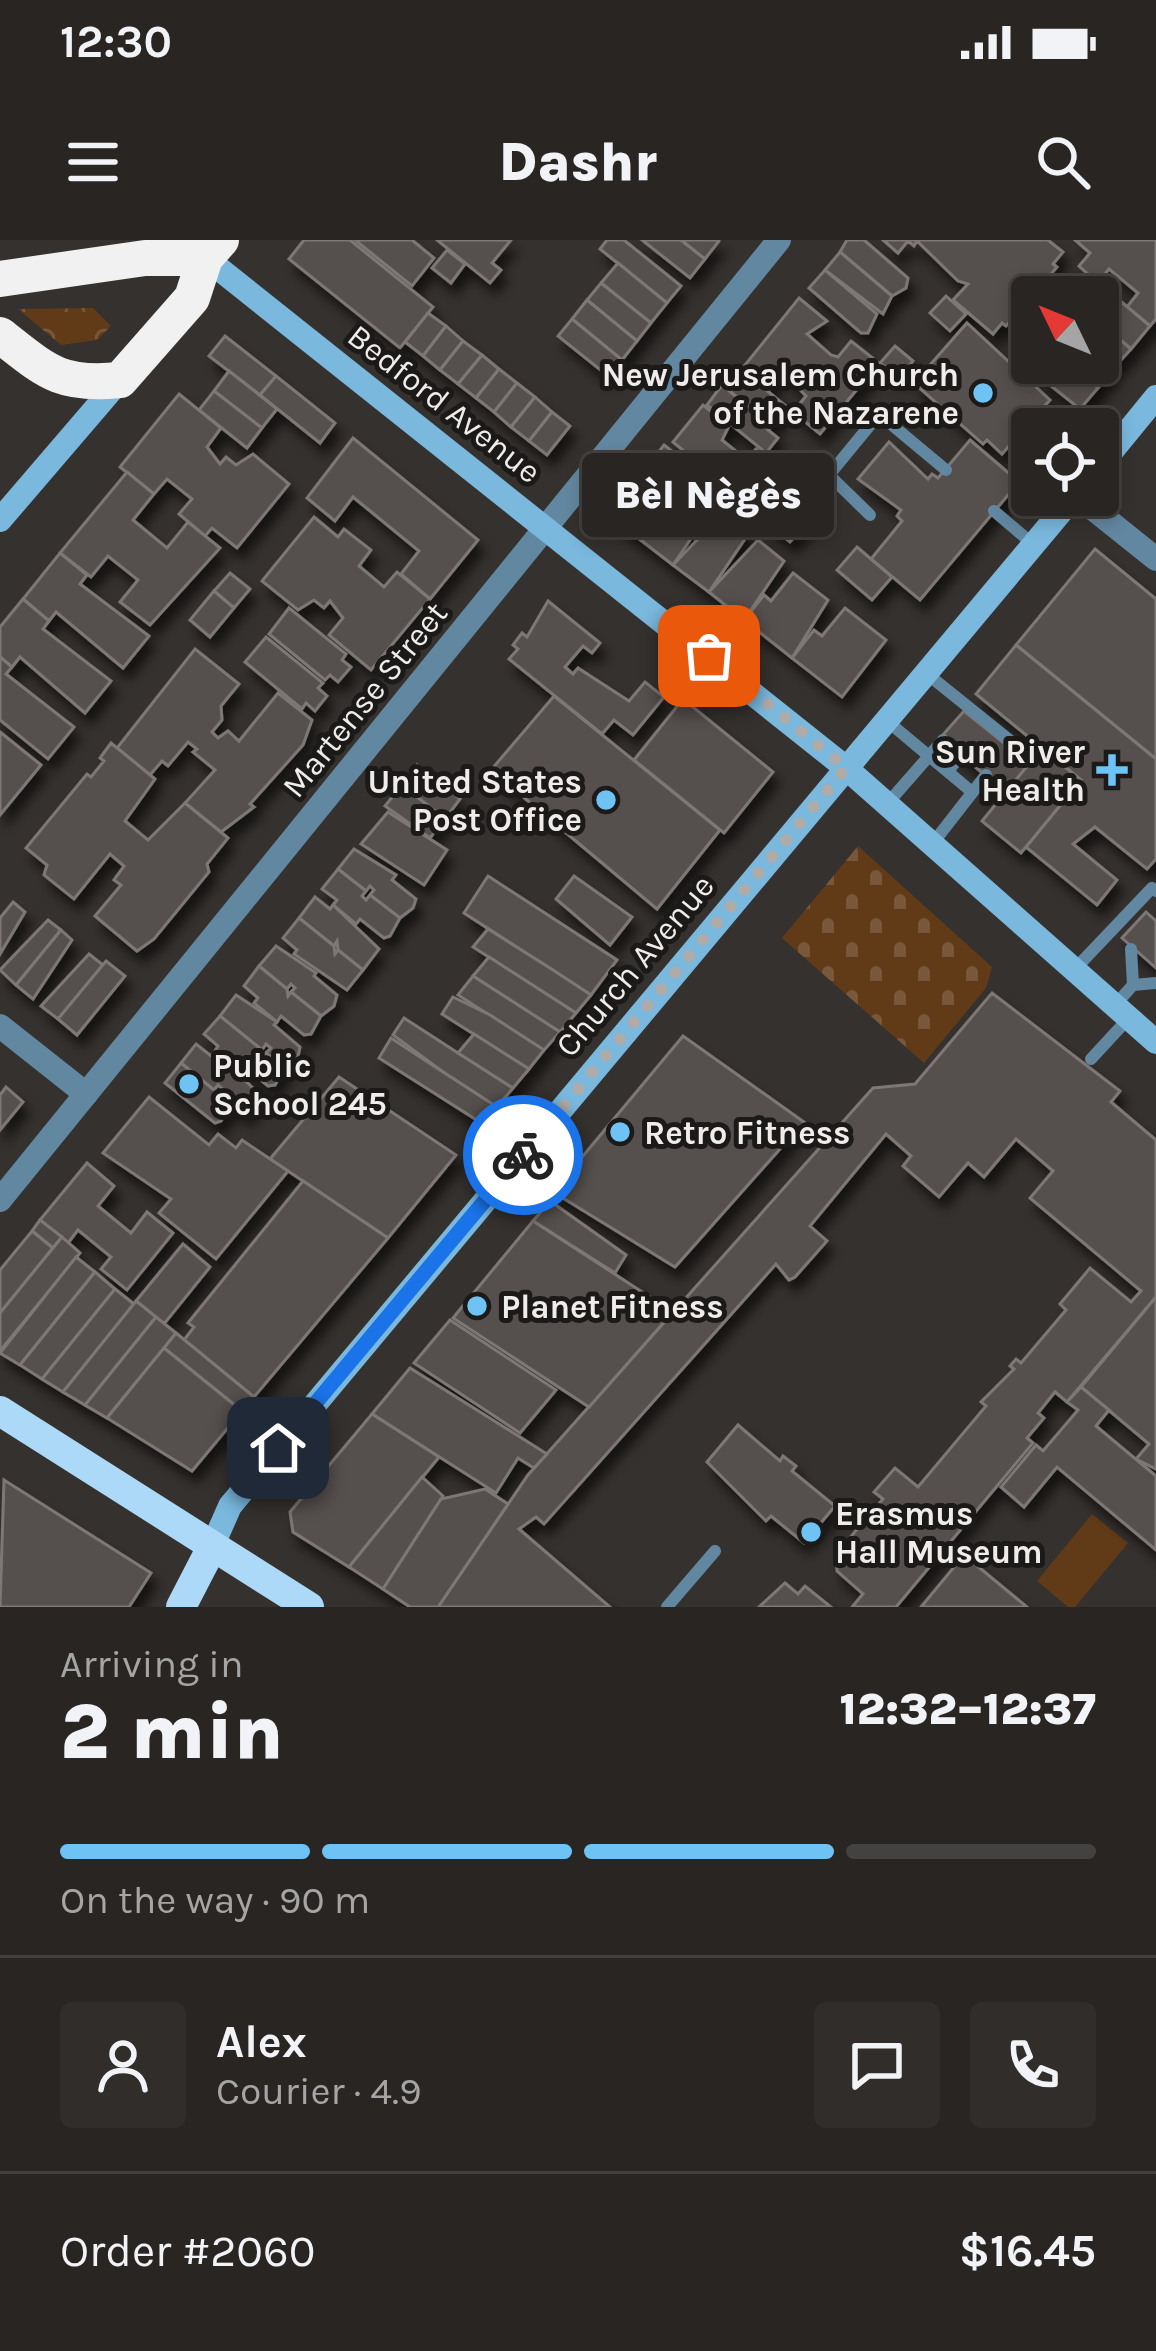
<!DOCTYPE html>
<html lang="en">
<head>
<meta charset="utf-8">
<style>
	body { margin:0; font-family:Karla,sans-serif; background:#302d2a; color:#f1f3f6; height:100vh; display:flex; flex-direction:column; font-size:45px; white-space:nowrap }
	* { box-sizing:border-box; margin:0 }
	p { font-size:39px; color:#a5a5a5 }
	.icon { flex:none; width:66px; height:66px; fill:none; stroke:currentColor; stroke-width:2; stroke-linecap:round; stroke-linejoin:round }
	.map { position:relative; height:1367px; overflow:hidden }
	.details { display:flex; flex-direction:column; background:#282522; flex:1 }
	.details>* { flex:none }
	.needle { width:78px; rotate:313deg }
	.tools { position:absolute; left:1011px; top:36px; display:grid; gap:24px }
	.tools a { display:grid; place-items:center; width:108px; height:108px; border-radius:12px; background:#282522; box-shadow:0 6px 18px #0003,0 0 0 3px #444240; font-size:60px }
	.pin { position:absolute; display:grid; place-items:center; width:102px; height:102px; color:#fff; margin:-51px; border-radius:24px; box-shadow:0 6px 18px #0006 }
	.courier { position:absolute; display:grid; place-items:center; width:120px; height:120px; margin:-60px; border:9px solid #1a73e8; border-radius:50%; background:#fff; color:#222; box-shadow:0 3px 15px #0007 }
	.bubble { position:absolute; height:84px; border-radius:12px; background:#282522; box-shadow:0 6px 18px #0003,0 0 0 3px #444240; font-size:39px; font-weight:800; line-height:84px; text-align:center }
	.overview em { font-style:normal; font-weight:800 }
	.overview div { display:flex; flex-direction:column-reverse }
	.overview { display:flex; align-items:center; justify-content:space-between; height:204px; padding:0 60px }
	h1 { font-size:78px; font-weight:800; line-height:90px }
	.bar { display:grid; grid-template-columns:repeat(4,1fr); gap:18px 12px; align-content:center; height:144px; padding:0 60px }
	.bar i { height:15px; border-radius:9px; background:#444240 }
	.bar .selected { background:#6fc2f4 }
	.bar p { grid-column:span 4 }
	.line { display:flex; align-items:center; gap:30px; padding:0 60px; border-top:3px solid #444240 }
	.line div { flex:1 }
	.round { display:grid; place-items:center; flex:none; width:126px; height:126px; border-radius:12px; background:#302d2a }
	.status { display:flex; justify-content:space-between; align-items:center; height:84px; padding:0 60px; background:#282522; direction:ltr }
	.status svg { height:33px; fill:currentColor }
	header { display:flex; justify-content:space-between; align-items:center; height:156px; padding:0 60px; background:#282522; font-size:54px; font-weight:800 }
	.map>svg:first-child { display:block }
</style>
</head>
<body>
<div class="status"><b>12:30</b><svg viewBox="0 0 49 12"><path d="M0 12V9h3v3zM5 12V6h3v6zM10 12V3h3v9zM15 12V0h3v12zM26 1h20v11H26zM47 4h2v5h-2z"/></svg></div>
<header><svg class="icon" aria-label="menu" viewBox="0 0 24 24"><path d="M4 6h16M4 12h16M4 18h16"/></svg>Dashr<svg class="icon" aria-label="search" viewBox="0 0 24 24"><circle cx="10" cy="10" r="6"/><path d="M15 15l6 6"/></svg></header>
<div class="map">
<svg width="1156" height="1367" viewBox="0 0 1156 1367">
	<defs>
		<pattern id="cemetery-stones" width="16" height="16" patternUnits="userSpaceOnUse" patternTransform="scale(3)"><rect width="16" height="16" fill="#613a18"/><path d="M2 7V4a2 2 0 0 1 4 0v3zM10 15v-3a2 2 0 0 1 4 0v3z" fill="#78573a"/></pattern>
		<pattern id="park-crowns" width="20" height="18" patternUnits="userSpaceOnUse" patternTransform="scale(3)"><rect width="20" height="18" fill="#613a18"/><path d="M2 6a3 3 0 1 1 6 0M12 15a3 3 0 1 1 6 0" fill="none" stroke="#78573a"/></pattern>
		<filter id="shadow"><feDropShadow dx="6" dy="11" stdDeviation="6" flood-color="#0009"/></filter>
	</defs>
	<rect width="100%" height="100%" fill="#35312e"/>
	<path fill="#613a18" d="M1092,1274l36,29 -53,64h-7l-31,-26z"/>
	<path fill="url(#cemetery-stones)" d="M858,606l134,121 -6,21 -62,75 -142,-125z"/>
	<path fill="url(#park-crowns)" d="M93,68l18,18 -14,14 -36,5 -43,-36z"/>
	<g fill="#55504d" stroke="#7d7875" stroke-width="3" filter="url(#shadow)">
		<path d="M304,0h46l83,67 -33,41 -111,-89z"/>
		<path d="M355,0h57l22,18 -22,28z"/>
		<path d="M437,0h74l-19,23 9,7 -11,13z"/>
		<path d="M607,0h17l57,46 -14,17 -67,-54z"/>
		<path d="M642,0h39l24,19 -15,19z"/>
		<path d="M681,0h38v1l-14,18z"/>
		<path d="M864,0l44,38 -2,10 -14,8 -52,-44 7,-12z"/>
		<path d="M883,0h165l15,12 -10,12 4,3 -51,59 -4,-3 -9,11 -40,-34 15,-16 -10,-3 -41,-40 -3,5 -6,-5 -10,12z"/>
		<path d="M1075,0h81v79l-6,7 -23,-19 11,-14 -29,-24 -11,14 -19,-17 11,-13z"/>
		<path d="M447,10l18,14 -14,19 -19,-15z"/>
		<path d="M840,12l52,44 -9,18 -58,-44z"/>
		<path d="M618,23l49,40 -16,20 -50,-40z"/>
		<path d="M825,30l52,44 -9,19h-7l-52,-45z"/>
		<path d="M601,43l50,40 -14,18 -50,-41z"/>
		<path d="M1112,54l38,32 -19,23 -33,-28v-11z"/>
		<path d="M946,56l20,18 -16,17 -20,-18z"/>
		<path d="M799,58l28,23 -20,13 24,21 7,2 13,-16 28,22 -59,71 -27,-22 13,-16 -25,-26 -13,22 -27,-22z"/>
		<path d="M587,60l50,41 -15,19 -50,-41z"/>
		<path d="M428,73l18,13 -23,30 -18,-14z"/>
		<path d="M572,79l50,41 -14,16 -50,-40z"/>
		<path d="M1098,81l33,28 -17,19 -16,-14z"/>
		<path d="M967,83l83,77 -13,14 9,8 -14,7 -8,18 -9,-8 -13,15 -15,-14 -4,4 -69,-61z"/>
		<path d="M446,86l17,15 -23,29 -17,-14z"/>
		<path d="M225,96l51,40 -16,19 -51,-39z"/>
		<path d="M463,101l19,14 -24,29 -18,-14z"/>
		<path d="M895,106l18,15 -14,17 -19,-15z"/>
		<path d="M1098,114l16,14 -16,20 -29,-25h29z"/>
		<path d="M482,115l17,14 -23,29 -18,-14z"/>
		<path d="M1054,123h15l29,25 -18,21 -39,-31z"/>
		<path d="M738,127l49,40 -15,19 -50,-41z"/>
		<path d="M499,129l18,14 -23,29 -18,-14z"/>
		<path d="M229,131l48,38 -15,19 -48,-37z"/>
		<path d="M276,136l59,47 -15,20 -60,-48z"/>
		<path d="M517,143l18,14 -24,30 -17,-15z"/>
		<path d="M722,145l50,41 -4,4 10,8 -12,15 -59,-48z"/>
		<path d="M214,151l48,37 -15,20 -48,-38z"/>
		<path d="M179,154l42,34 -14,19 13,17 6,-7 10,8 17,-11 36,30 -52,64 -25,-20 -7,8 -26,-22 13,-15 -25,-20 -13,15 -34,-27z"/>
		<path d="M535,157l17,15 -23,29 -18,-14z"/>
		<path d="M703,165l26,21 -7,14 25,20 9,-11 29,24 -26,32 -58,-48 -4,5 -24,-20z"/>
		<path d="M552,172l18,14 -23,29 -18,-14z"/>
		<path d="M353,198l125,102 -48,59 -29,-25 18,-23 -66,-54 -18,24 -28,-23z"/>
		<path d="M970,200l49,42 -99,118 -49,-41 31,-38 -5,-5 4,-6 -43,-31 31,-37 39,37 4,-5 6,4z"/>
		<path d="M664,205l29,22 -25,32 -5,-5 -4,5 6,4 -27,35 -29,-23z"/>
		<path d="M127,232l27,22 -21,26 34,28 21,-26 32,26 -70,77 -30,-23 18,-22 -30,-24 -17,21 -31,-24z"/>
		<path d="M687,245l26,21 -40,59 -35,-27z"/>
		<path d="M791,253l24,20 -25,29 -24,-20z"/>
		<path d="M723,273l26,20 -40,59 -36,-27z"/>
		<path d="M314,277l24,20 6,-8 27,21 -12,16 25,21 13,-15 33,27 -59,71 -42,-35 14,-17 -13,-17 -6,7 -10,-8 -16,10 -36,-29z"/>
		<path d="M758,300l26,21 -40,59 -35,-28z"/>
		<path d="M857,307l35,30 -20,23 -35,-30z"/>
		<path d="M1095,309l61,50v160l-140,-114z"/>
		<path d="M60,313l27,22 -7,9 69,52 -26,32 -67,-56 -7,9 -26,-22z"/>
		<path d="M230,333l20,16 -16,19 -20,-17z"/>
		<path d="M793,333l35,27 -36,58 -48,-38 20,-25 7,6z"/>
		<path d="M214,351l20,17 -24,29 -20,-17z"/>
		<path d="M23,359l26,22 -6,8 68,52 -26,32 -65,-56 -8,10 -12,-10v-30z"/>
		<path d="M548,361l52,42 -8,10 -9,-7 -18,21 8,7 5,-6 51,33 16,-19 19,15 -31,38 -19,-15 -12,14 -93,-75 9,-10 -5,-4 9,-12 5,4z"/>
		<path d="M289,368l57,46 -4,6 9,7 -13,15 -8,-7 -5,5 -56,-46z"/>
		<path d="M845,368l41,32 -44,57 -50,-39 22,-28 8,6z"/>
		<path d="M266,397l57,46 -5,5 9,8 -12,15 -9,-8 -4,6 -57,-47z"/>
		<path d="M1016,405l140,114v100l-9,10 -52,-42 -22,17 44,36 -20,25 -71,-58 55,-67 -105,-86z"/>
		<path d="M195,409l44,35 -18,22 1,14 -10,12 6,6 10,-7 11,10 39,-48 34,27 -9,25 -53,59 4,3 -33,25 -36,-29 30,-33 -22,-18 4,-3 -9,-7 -20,24 -6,-5 -12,14 -33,-27z"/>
		<path d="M0,417l12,10 -6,7 68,53 -26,32 -48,-39z"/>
		<path d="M554,456l166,134 -63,79 -166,-139z"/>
		<path d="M683,459l90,73 -49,61 -90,-73z"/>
		<path d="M964,471l56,45 13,-15 9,7 -45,56 -11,-9 10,-11 -56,-46z"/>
		<path d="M0,492l41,33 -41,50z"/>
		<path d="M111,503l44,36 -30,42 23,19 37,-37 43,35 -21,26 2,8 -55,67 -17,12 -42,-35 26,-31 -7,-5 10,-14 -14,-12 -36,45 -30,-24 3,-10 -21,-17 61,-74 4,3 13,-16 -4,-3z"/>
		<path d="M1042,508l39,32 -60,73 -39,-32z"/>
		<path d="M417,525l43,34 -15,20 -43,-34z"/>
		<path d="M402,545l43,34 -15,19 -45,-32z"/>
		<path d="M388,572l59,38 -23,35 -63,-41z"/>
		<path d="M354,609l42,26 -4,5 24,19 -3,9 -13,10 -30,-23 4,-5 -4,-4 -4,5 -28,-22z"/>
		<path d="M338,629l28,22 -4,5 4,4 4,-5 30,23 -10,18 -6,2 -24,-19 -4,5 -23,-19 4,-5 -15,-11z"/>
		<path d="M488,636l129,84 -26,35 -127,-82z"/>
		<path d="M574,636l58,41 -22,28 -54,-46z"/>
		<path d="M315,657l15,12 3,-4 46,44 -16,21 -25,-20 -1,-9 -3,5 -35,-28z"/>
		<path d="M13,662l12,10 -25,42v-36z"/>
		<path d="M1146,672l10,9v47l-34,-30z"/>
		<path d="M299,678l35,28 1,8 3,-4 25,20 -16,20 -53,-36 3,-4 -14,-12z"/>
		<path d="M48,680l13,10 -45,55 -16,-15z"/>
		<path d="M488,689l65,41 38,25 -15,18 -103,-66z"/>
		<path d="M61,690l11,10 -39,59 -17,-14z"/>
		<path d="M276,706l40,27 -2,3 23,19 -3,11 -13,10 -30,-24 4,-4 -4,-4 -4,5 -28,-23z"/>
		<path d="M89,714l14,11 -45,54 -17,-13z"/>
		<path d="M489,717l87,56 -16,19 -87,-56z"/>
		<path d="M106,721l19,15 -48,59 -19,-16z"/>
		<path d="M259,726l28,23 1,7 3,-4 30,24 -10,18 -7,1 -23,-19 -4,6 -23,-19 4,-5 -14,-12z"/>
		<path d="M473,736l87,56 -16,18 -86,-55z"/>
		<path d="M992,753l128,98 -9,11 45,38v157l-89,105 -12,-10 -17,21 6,5 -17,20 6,5 -137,164h-44l11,-13 -26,-23 -1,-17 47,-55 -9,-7 21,-24 23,19 68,-81 -5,-4 33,-33 -4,-3 6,-7 5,4 45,-53 -6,-6 30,-36 41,34 10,-11 -111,-93 23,-27 -37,-32 -32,38 -16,-14 -29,34 -36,-31 8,-10 -25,-22 -76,92 17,15 -32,36 -6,3 -13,-16 -232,260 -8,-7 -17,12 91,78h-172l90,-132 345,-387 42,-4z"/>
		<path d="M236,755l41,27 -3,3 26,22 -2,10 -14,11 -18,-15 5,-5 -5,-4 -4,6 -42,-34z"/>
		<path d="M453,757l37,18 54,35 -15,19 -87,-55z"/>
		<path d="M220,776l42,34 1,7 3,-4 18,15 -9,17 -7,1 -26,-21 -4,5 -23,-19 3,-5 -14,-12z"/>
		<path d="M404,778l54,35 55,35 -16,19 -54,-35 -50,-37z"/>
		<path d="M474,794l55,35 -16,19 -55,-35z"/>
		<path d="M683,796l121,86 -129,145 -122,-75z"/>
		<path d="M391,798l52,34 54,35 -14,17 -104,-66z"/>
		<path d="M196,804l15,12 4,-5 46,45 -16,19 -24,-20 4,-4 -7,-6 -4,5 -33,-27z"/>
		<path d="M181,823l50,41 -10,17 -6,2 -50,-40z"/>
		<path d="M339,837l117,78 -68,83 -118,-79z"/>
		<path d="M6,847l17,15 -23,28v-35z"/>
		<path d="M149,857l60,48 9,-11 18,14 6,-8 46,31 -72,88 -57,-46 12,-14 -68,-46z"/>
		<path d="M87,923l27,23 -16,20 33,27 16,-21 26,21 -46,57 -26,-21 10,-12 -33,-27 -10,13 -28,-23z"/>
		<path d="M303,941l85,57 -134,159 -70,-57 10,-13 -6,-4z"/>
		<path d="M550,961l76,54 -11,18 -82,-52z"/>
		<path d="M40,980l22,17 -9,11 -21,-17z"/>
		<path d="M533,981l140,91 -84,95 -136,-89z"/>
		<path d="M32,991l21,17 -53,65v-43z"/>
		<path d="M62,997l18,16 -80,98v-38z"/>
		<path d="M183,1004l27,23 -46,57 -28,-23z"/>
		<path d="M76,1017l19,15 -75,93 -20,-12z"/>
		<path d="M95,1032l20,17 -73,90 -22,-14z"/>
		<path d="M115,1049l19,15 -71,88 -21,-13z"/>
		<path d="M1156,1057v172l-20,-10 13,-15 -68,-57z"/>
		<path d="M136,1061l20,16 -71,88 -22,-13z"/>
		<path d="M156,1077l20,16 -12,15 -57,70 -22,-13z"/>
		<path d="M450,1080l106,70 -36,43 -106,-70z"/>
		<path d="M176,1093l78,64 -12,14 -78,-63z"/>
		<path d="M164,1108l78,63 -50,60 -85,-53z"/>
		<path d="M410,1128l137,86 -13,14 -16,-10 -22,35 -124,-79z"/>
		<path d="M1081,1147l28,23 -13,16 60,50v74l-99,-83 -33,40 -23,-20 35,-42 7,6 35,-41 -11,-8z"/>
		<path d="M372,1174l67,43 -90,110 -56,-35 -3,-20z"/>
		<path d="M738,1185l42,36 3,-5 13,10 -4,5 43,35 -31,37 -33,-27 -5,5 -59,-59z"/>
		<path d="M422,1237l21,19 -60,93 -34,-22z"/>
		<path d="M4,1240l147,93 -22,34h-129z"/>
		<path d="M485,1249l23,15 -70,103h-28l-27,-18 58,-90z"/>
		<path d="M964,1315l63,52h-106z"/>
		<path d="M785,1343l13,11 7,-8 26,21h-72z"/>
	</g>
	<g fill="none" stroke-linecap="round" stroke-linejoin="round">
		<g stroke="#6287a0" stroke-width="12">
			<path d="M994,271l39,33"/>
			<path d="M870,275l-41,-40 46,-56 11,1 60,50"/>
			<path d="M926,433l87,70 -4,4"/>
			<path d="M886,480l86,72"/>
			<path d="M948,531l13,-16"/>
			<path d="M887,564l56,-64"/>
			<path d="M933,603l53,-68"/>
			<path d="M1075,729l77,-81 4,3"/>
			<path d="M1133,745l23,-2"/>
			<path d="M1115,765l18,-20 -2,-36"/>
			<path d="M1091,819l37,-40"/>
			<path d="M667,1367l48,-56"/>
		</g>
		<g stroke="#6287a0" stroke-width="24">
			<path d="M1076,255l80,64"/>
			<path d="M0,786l86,68"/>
			<path d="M0,960l779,-960"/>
		</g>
		<g stroke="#7ab8de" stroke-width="24">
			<path d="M183,0l663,528 310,274"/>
			<path d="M1098,228l58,-71"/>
			<path d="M0,280l120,-140"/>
			<path d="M212,1307l18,-41 845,-1011"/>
		</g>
		<g stroke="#abd9f7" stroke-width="30">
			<path d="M0,1171l309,196"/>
			<path d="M181,1367l31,-60"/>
		</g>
		<g stroke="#f1f1f1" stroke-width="36">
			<path d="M0,39l145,-21h60"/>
			<path d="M0,95c46,36 59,51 120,45l72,-82 13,-40 16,-18"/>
		</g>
	</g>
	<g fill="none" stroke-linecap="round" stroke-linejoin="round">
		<path stroke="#aeaba8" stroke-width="12" stroke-dasharray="0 21.6" d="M523,915l323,-387 -137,-112"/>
		<path stroke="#1a73e8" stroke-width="15" d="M278,1208l245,-293"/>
	</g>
	<g fill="#6fc2f4" stroke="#1b1a18" stroke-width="4.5">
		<circle cx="983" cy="153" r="12"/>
		<path d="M1106 512h12v12h12v12h-12v12h-12v-12h-12v-12h12z"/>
		<circle cx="606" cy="560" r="12"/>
		<circle cx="189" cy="844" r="12"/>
		<circle cx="620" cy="892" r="12"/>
		<circle cx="477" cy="1066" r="12"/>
		<circle cx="811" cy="1292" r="12"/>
	</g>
	<g text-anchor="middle" stroke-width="10" stroke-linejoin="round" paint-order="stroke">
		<g font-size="33" font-weight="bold" fill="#efecea" stroke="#1b1a18" text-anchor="start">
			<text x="959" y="146" text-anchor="end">New Jerusalem Church<tspan x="959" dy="38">of the Nazarene</tspan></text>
			<text x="1085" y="523" text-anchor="end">Sun River<tspan x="1085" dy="38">Health</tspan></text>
			<text x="582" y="553" text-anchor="end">United States<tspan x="582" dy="38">Post Office</tspan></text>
			<text x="213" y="837">Public<tspan x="213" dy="38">School 245</tspan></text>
			<text x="644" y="904">Retro Fitness</text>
			<text x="501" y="1078">Planet Fitness</text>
			<text x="835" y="1285">Erasmus<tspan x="835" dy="38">Hall Museum</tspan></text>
		</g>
		<g font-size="33" fill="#efecea" stroke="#1b1a18">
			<text transform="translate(445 163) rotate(38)" y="12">Bedford Avenue</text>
			<text transform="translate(364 459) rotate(-51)" y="12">Martense Street</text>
			<text transform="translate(634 725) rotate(-50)" y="12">Church Avenue</text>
		</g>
	</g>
</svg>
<div class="tools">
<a><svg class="needle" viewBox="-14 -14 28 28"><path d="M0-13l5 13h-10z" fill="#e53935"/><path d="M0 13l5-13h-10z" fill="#a5a5a5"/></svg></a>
<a><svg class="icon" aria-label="locate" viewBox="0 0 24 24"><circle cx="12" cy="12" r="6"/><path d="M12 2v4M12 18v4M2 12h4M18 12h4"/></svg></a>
</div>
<div class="pin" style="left:709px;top:416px;background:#ea580c"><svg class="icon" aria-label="bag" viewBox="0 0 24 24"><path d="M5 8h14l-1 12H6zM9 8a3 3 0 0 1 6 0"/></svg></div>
<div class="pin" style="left:278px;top:1208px;background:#1f2937"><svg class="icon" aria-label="home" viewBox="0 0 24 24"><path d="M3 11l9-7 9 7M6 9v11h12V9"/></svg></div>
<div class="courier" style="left:523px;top:915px"><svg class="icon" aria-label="bike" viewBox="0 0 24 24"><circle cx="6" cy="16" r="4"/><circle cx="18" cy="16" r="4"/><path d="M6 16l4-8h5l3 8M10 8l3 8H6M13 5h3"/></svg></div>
<div class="bubble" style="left:582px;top:213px;width:252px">Bèl Nègès</div>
</div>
<section class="details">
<div class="overview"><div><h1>2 min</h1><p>Arriving in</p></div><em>12:32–12:37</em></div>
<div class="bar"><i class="selected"></i><i class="selected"></i><i class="selected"></i><i></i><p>On the way · 90 m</p></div>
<div class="line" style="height:216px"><a class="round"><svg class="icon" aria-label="person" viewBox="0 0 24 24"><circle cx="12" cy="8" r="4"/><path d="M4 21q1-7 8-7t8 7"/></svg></a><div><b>Alex</b><p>Courier · 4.9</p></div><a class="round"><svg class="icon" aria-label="chat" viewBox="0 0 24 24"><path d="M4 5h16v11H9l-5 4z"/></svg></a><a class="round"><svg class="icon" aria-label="phone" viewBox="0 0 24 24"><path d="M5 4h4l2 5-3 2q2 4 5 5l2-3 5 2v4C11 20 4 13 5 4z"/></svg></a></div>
<div class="line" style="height:156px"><div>Order #2060</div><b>$16.45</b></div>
</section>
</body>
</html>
